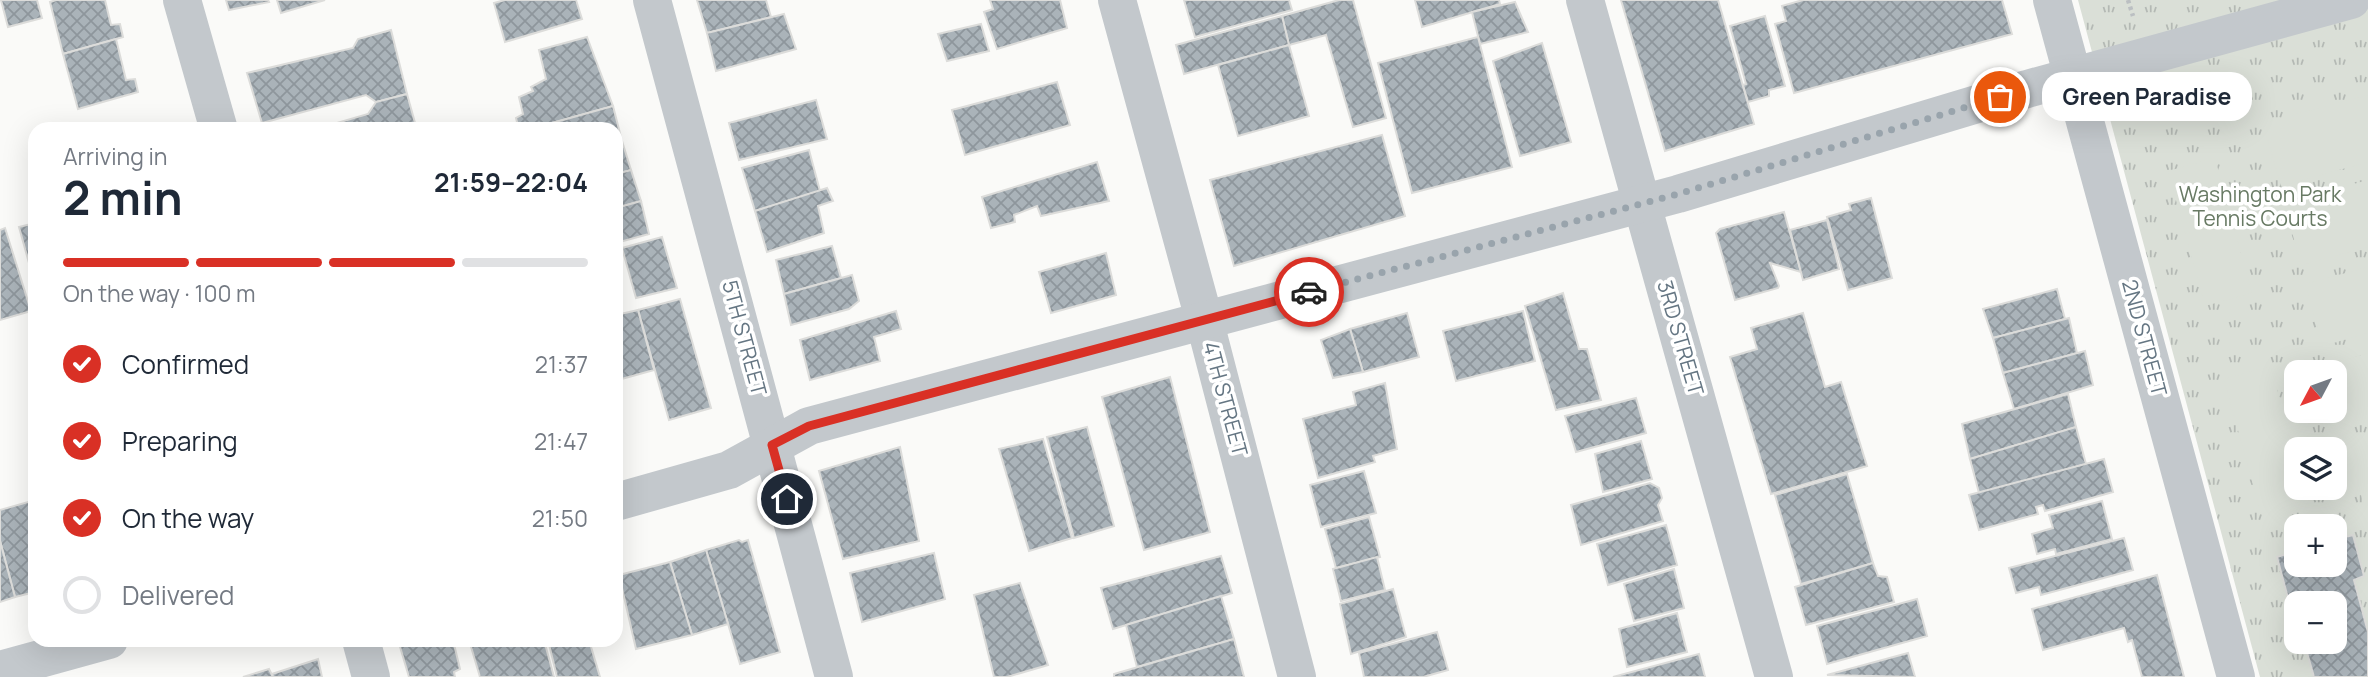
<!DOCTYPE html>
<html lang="en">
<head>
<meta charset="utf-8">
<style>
	body { margin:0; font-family:Manrope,sans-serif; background:#f2f2f3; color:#1f2937; height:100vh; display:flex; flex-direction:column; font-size:26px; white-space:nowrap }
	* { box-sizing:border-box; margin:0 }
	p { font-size:23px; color:#747a83 }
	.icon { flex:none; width:38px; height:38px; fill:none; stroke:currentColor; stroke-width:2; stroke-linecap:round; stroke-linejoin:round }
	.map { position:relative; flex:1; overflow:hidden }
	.drawer { position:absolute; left:28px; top:122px; width:595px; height:525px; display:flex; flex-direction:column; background:#fff; border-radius:21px; box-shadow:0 7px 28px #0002 }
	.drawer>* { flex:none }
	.needle { width:46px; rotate:229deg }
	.buttons { position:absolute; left:2284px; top:360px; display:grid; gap:14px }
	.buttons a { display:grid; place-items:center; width:63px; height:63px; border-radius:14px; background:#fff; box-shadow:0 7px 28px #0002; font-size:35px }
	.pin { position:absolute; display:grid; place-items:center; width:60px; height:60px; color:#fff; margin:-30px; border:4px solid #fff; border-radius:50%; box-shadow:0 2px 7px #0007 }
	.courier { position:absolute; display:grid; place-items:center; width:70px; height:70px; margin:-35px; border:5px solid #d93025; border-radius:50%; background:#fff; color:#222; box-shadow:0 2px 9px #0007 }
	.bubble { position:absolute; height:49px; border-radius:21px; background:#fff; box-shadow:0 7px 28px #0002; font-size:23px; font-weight:700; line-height:49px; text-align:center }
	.headline em { font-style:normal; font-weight:700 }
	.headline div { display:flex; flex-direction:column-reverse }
	.headline { display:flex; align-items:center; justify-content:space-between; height:119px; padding:0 35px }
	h1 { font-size:46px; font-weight:700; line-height:52px }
	.bar { display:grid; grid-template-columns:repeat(4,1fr); gap:10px 7px; align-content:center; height:84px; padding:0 35px }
	.bar i { height:9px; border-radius:5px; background:#e0e1e3 }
	.bar .active { background:#d93025 }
	.bar p { grid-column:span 4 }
	ol { padding:0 35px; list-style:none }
	li { display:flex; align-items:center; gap:21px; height:77px }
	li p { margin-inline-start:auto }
	li .icon { padding:7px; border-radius:50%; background:#d93025; color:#fff; stroke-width:4 }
	li:last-child { color:#747a83 }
	li i { width:38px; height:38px; border:4px solid #e0e1e3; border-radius:50% }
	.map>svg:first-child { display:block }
</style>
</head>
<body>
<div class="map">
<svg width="2368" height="677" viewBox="0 0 2368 677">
	<defs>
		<pattern id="grass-tufts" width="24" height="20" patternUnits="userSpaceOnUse" patternTransform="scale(1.75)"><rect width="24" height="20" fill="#dadfd7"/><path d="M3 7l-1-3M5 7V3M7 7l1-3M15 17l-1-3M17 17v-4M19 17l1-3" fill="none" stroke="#b4b9b4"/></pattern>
		<pattern id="building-cross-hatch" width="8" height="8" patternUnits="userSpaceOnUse" patternTransform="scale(1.75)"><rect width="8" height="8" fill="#aab3b9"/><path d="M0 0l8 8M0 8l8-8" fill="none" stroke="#8e969c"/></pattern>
	</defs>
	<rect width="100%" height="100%" fill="#fafaf8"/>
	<path fill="url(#grass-tufts)" fill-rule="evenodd" d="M2078,0h290v677h-108zM2296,373h38v38h-38zM2296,450h38v38h-38zM2296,527h38v38h-38zM2296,604h38v38h-38z"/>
	<g fill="#dadfd7">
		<path d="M2368,95v67l-87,24 -18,-63z"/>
		<path d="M2215,158l37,135 -47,13 -37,-135z"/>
		<path d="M2368,180v67l-67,18 -17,-62z"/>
		<path d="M2368,267v66l-45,13 -18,-62z"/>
		<path d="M2368,353v67l-23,7 -10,-36 -1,-18h-5l-2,-8z"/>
		<path d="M2271,366l25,94v28h8l3,13 -46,13 -37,-135z"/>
		<path d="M2368,438v67l-4,1 -17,-62z"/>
	</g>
	<g fill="url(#building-cross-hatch)" stroke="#dcdcda" stroke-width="2">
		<path d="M1,0h36l5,18 -34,9z"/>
		<path d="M56,0h49l6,25 9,-1 3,13 -60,17 -13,-52z"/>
		<path d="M226,0h42l1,2 -40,8z"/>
		<path d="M277,0h48l-44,13z"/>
		<path d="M505,0h71l6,19 -77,23 -11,-39z"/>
		<path d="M697,0h69l5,17 -64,16z"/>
		<path d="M990,0h70l7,28 -70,21 -13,-37 9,-3z"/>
		<path d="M1184,0h105l3,10 -97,27z"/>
		<path d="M1339,0h14l33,118 -33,9 -27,-92 -37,10 -7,-29z"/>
		<path d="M1415,0h84l1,4 -78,23z"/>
		<path d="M1621,0h97l36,124 -89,27z"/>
		<path d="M1803,0h199l10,34 -218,59 -19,-69 11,-3 -4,-15z"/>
		<path d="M1515,2l13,30 -48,12 -8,-32z"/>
		<path d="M784,14l12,35 -80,22 -9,-38z"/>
		<path d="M1282,16l7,29 -105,29 -8,-29z"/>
		<path d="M1765,16l20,70 -16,4v6l-21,6 -5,-17 3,-1 -16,-58z"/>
		<path d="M981,24l8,27 -42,10 -9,-27z"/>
		<path d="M391,30l16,64 -31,8 -10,-7 -104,28 -15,-50 106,-25 5,-9z"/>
		<path d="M587,37l26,69 -86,24h-8l-3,-12 7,-4 -4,-17 14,-6 -2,-4 15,-8 -7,-29z"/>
		<path d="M1478,37l34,130 -100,26 -34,-130z"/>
		<path d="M116,39l10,41 9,-1 3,13 -60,17 -15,-55z"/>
		<path d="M1542,43l29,99 -51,14 -27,-95z"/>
		<path d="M1289,45l20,71 -71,20 -20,-71z"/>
		<path d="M1057,82l13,43 -105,30 -13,-45z"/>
		<path d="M407,94l10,36h-104l55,-16 8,-12z"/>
		<path d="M816,100l11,39 -88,21 -10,-37z"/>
		<path d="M613,106l9,35 -6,2v-13h-89z"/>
		<path d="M1382,135l23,81 -171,50 -24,-86z"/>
		<path d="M622,141l9,29 -15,4v-31z"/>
		<path d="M809,150l11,41 -65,20 -13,-43z"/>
		<path d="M1097,162l12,39 -68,15 -4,-10 -23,9 1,7 -24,6 -9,-31z"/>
		<path d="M631,170l10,31 -25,7v-34z"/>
		<path d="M827,188l6,13 -15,5 6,27 -57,19 -12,-41z"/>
		<path d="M1871,198l21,80 -44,12 -21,-73 24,-7 -2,-6z"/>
		<path d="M641,201l8,33 -33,9v-35z"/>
		<path d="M1784,212l17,60 -31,-9 9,23 -1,2 -43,12 -19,-67 4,-4z"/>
		<path d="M1827,220l12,49 -36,11 -13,-50z"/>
		<path d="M35,223v38l-6,2 -10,-36z"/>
		<path d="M5,228l26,83 -31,9v-90z"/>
		<path d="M662,237l15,51 -41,10 -14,-50z"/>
		<path d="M832,246l9,32 -57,16 -8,-34z"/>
		<path d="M1106,253l10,42 -65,18 -12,-41z"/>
		<path d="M852,275l7,26 -10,8 -58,16 -7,-31z"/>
		<path d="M2057,289l8,30 -72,19 -10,-29z"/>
		<path d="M1563,293l16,56h8l14,51 -45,10 -31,-104z"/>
		<path d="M680,299l31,109 -42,12 -31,-110z"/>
		<path d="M638,310l16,60 -36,10 -2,-9v-56z"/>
		<path d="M896,311l5,18 -27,8 6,24 -70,19 -10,-40z"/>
		<path d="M1523,311l12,50 -79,20 -13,-50z"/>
		<path d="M1407,313l12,44 -56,15 -13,-43z"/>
		<path d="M1803,313l22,74 16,-5 26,84 -96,28 -41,-137 27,-8 -6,-21z"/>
		<path d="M2069,318l8,35 -74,20 -10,-35z"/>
		<path d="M1350,329l13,43 -30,6 -12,-38z"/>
		<path d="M2085,351l8,34 -79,24 -11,-36z"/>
		<path d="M1170,377l40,155 -66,18 -42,-153z"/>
		<path d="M1385,383l12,66 -24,7 2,6 -57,16 -15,-59 53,-14 -3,-13z"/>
		<path d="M2068,394l8,33 -106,32 -8,-35z"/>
		<path d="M1636,398l10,35 -70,19 -11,-36z"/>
		<path d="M1087,427l27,99 -40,12 -27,-101z"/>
		<path d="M2076,427l10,37 -107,29 -9,-34z"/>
		<path d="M1043,439l29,99 -43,13 -30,-102z"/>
		<path d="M1641,441l11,38 -49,13 -8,-38z"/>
		<path d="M900,447l19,94 -76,18 -24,-88z"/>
		<path d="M2104,459l9,33 -68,19 -2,-6 -7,2 2,7 -59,16 -10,-35z"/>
		<path d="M1364,471l12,42 -55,14 -11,-42z"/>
		<path d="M1847,474l26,89 -72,21 -26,-89z"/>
		<path d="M1650,483l9,5 3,10 -4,7 5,16 -82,24 -10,-40z"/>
		<path d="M35,500v92l-20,5 -15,-56v-31z"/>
		<path d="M2102,501l10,38 -56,15 -1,-5 -18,5 -5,-20 21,-6 -4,-13z"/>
		<path d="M1369,517l11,40 -44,11 -11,-39z"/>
		<path d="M1666,525l11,40 -69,20 -11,-41z"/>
		<path d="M2353,535l11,41 -10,4 14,52v45h-54l-10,-35h30v-38h-38v9l-4,-15h-4l-11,-41 19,-6v14h38v-25z"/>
		<path d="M2124,538l9,32 -92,25 -2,-8 -23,6 -7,-25z"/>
		<path d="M739,540l3,2 6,-2 32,112 -40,12 -34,-114z"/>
		<path d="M0,541l15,56 -15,5z"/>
		<path d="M706,550l22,74 -36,11 -22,-73z"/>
		<path d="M934,553l11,46 -83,23 -12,-49z"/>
		<path d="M1221,556l11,37 -119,36 -12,-41z"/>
		<path d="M1377,557l8,33 -44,11 -8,-32z"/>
		<path d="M670,562l22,73 -56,14 -17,-74z"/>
		<path d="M1873,563l5,13 9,1 7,25 -88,23 -11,-38z"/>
		<path d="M1674,569l10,39 -50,13 -10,-37z"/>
		<path d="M2157,575l27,102h-42l-10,-37 -4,2 -4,-14 -81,22 -11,-41z"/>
		<path d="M1020,583l28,82 -41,12h-13l-20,-82z"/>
		<path d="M1393,589l13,48 -55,17 -11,-50z"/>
		<path d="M1221,596l13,43 -97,28 -11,-42z"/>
		<path d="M1917,599l10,37 -100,28 -10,-38z"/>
		<path d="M1677,613l10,39 -60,15 -8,-38z"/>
		<path d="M1437,632l11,38 -25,7h-59l-5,-24z"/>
		<path d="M1234,639l10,38h-130v-3z"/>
		<path d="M398,640h55l7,29 -6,3 1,5h-46z"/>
		<path d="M469,640h75l10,37h-74z"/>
		<path d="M548,640h41l11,37h-43z"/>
		<path d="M1908,653l7,24 -88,-2z"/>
		<path d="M1699,654l6,23h-92z"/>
		<path d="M318,659l4,18h-49l-1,-3z"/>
		<path d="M269,669l4,8h-30z"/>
	</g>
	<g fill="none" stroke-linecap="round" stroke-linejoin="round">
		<path stroke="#bbbfc2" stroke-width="4.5" stroke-dasharray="3.5 3.5" stroke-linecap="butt" d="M2128,0l5,16"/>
		<g stroke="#c3c8cc" stroke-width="38">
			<path d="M182,0l37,130"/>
			<path d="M652,0l182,677"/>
			<path d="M1117,0l87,319 93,358"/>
			<path d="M1585,0l189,677"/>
			<path d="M2052,0l184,677"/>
			<path d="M616,502l113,-32 80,-44 869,-232 349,-105 324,-89"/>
			<path d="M361,640l10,37"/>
			<path d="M0,670l109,-30"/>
		</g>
	</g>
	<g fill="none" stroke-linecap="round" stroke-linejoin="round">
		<path stroke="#99a4ac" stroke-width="7" stroke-dasharray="0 12.6" d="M1309,292l369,-98 322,-97"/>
		<path stroke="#d93025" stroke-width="9" d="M787,499l-15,-54 37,-19 500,-134"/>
	</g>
	<g text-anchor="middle" stroke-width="7" stroke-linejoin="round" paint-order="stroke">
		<g font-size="21" fill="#687a64" stroke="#fff">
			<text x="2260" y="202">Washington Park<tspan x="2260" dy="24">Tennis Courts</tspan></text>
		</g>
		<g font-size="21" fill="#657683" stroke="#fff">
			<text transform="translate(744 338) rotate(75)" y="7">5TH STREET</text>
			<text transform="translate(1680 338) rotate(74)" y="7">3RD STREET</text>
			<text transform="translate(2144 338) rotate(75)" y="7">2ND STREET</text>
			<text transform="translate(1225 399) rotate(75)" y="7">4TH STREET</text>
		</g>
	</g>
</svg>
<div class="buttons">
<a><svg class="needle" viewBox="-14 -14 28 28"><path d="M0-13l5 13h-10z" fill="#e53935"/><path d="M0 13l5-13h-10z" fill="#747a83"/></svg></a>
<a><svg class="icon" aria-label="layers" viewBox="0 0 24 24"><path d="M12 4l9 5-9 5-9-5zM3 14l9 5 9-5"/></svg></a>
<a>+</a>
<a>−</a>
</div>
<div class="pin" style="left:2000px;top:97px;background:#ea580c"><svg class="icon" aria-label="bag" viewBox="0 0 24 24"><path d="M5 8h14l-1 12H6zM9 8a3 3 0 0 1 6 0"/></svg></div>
<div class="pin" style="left:787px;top:499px;background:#1f2937"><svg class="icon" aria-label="home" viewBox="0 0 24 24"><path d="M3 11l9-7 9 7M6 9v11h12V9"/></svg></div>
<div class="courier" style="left:1309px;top:292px"><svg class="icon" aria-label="car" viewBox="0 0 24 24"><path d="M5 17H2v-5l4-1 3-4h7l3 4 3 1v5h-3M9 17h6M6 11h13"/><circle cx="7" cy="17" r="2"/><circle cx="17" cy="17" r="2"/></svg></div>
<div class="bubble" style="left:2042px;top:72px;width:210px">Green Paradise</div>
<section class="drawer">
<div class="headline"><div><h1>2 min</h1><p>Arriving in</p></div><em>21:59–22:04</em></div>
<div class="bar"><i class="active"></i><i class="active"></i><i class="active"></i><i></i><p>On the way · 100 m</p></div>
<ol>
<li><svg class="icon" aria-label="check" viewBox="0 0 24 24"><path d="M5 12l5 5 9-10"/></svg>Confirmed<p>21:37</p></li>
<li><svg class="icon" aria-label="check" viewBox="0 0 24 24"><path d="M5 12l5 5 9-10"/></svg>Preparing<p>21:47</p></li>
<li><svg class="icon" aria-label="check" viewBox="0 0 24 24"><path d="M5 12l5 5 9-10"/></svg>On the way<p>21:50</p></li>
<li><i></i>Delivered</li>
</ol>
</section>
</div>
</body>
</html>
